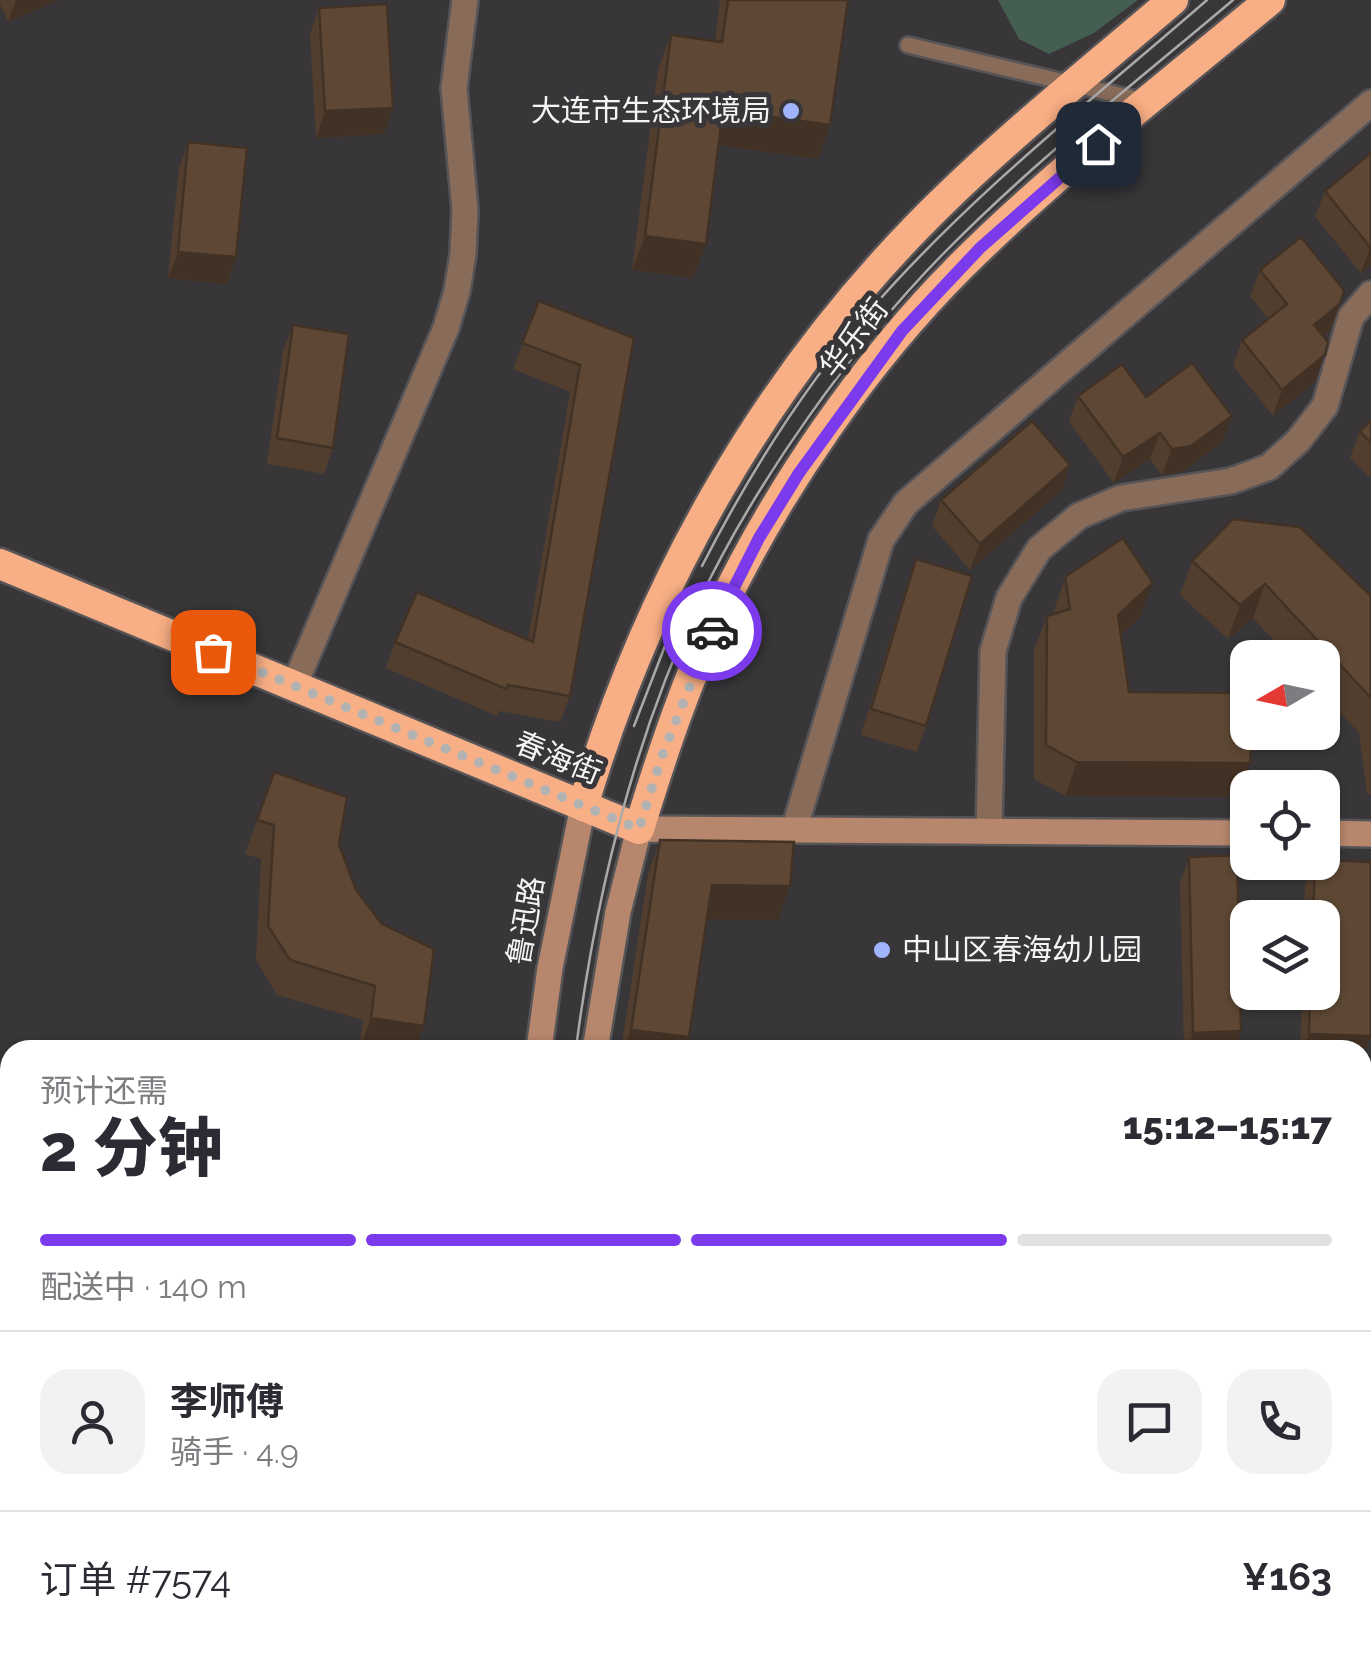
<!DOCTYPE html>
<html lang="zh">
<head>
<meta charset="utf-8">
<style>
	body { margin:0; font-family:Raleway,"Noto Sans SC",sans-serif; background:#f2f2f3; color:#2b2b33; height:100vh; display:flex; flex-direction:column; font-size:38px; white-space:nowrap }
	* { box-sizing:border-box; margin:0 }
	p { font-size:32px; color:#7c7c81 }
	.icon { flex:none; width:55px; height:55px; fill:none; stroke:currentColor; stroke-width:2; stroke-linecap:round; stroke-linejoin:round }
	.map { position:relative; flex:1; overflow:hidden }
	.sheet { position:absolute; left:0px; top:1040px; width:1372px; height:622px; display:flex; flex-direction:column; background:#fff; border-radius:30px 30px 0 0; box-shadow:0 2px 8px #0004 }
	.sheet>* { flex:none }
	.needle { width:65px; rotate:261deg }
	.buttons { position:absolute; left:1230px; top:640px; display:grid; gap:20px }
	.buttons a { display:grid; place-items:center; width:110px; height:110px; border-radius:20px; background:#fff; box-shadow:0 2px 8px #0004; font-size:50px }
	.pin { position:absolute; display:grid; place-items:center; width:85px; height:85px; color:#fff; margin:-42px; border-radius:20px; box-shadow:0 5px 15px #0006 }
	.courier { position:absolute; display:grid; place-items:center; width:100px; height:100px; margin:-50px; border:8px solid #7c3aed; border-radius:50%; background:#fff; color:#222; box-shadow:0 2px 12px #0007 }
	.summary em { font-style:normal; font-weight:800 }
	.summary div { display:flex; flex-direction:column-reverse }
	.summary { display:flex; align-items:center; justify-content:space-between; height:170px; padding:0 40px }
	h1 { font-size:65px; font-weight:800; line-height:75px }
	.bar { display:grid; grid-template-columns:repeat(4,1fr); gap:15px 10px; align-content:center; height:120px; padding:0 40px }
	.bar i { height:12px; border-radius:8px; background:#e1e1e2 }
	.bar .active { background:#7c3aed }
	.bar p { grid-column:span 4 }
	.line { display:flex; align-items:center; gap:25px; padding:0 40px; border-top:2px solid #e1e1e2 }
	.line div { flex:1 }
	.round { display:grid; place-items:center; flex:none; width:105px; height:105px; border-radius:30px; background:#f2f2f3 }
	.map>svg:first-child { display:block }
</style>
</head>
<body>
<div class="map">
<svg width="1371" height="1662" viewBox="0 0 1371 1662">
	<rect width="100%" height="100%" fill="#383639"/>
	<path fill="#445e51" d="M998,0h140l-44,33 -45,21 -30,-15z"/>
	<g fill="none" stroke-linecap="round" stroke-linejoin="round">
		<g stroke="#565457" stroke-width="20">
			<path id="lane" d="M908,45l236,56"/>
		</g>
		<g stroke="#565457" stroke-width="30">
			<g id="street">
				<path d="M294,686l152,-358 11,-37 6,-37 2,-44 -11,-122 11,-88"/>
				<path d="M794,830l87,-290 25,-37 465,-400"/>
				<path d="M989,831l4,-180 16,-53 30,-49 40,-33 42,-18 110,-17 38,-14 29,-26 27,-35 26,-89 20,-23"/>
				<path d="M1362,1112h9"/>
				<path d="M1362,1306h9"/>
				<path d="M1362,1490h9"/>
				<path d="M550,1652l747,10"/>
				<path d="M239,1662l2,-10"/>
			</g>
		</g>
		<g stroke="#565457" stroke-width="30">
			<g id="secondary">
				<path d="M1322,833l49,1"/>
				<path d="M539,1050l11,-82 33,-162"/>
				<path d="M591,1050l5,-6 22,-132 21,-83 609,4"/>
				<path d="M548,1652l3,10"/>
			</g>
		</g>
		<g stroke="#565457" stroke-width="35">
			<g id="highway">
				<path d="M0,564l639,265c23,-75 48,-150 82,-221 58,-120 144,-246 239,-341 96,-96 206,-180 310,-267"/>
				<path d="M583,806c64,-216 177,-418 335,-580 79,-81 169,-152 255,-226"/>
			</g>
		</g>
		<use href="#lane" stroke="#896b5a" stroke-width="15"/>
		<use href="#street" stroke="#896b5a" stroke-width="25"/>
		<use href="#secondary" stroke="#b6876c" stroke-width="25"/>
		<use href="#highway" stroke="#f9af85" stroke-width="30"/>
		<g stroke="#aaa9aa" stroke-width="2.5">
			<path d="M702,566c47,-92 103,-181 171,-259 100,-114 220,-208 334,-307"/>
			<path d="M634,726l36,-93"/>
			<path d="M571,1050l6,-9c20,-151 57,-303 123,-442 57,-119 151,-251 243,-345 90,-92 192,-171 290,-254"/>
			<path d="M532,1652l2,10"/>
			<path d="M563,1652l2,10"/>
		</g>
	</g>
	<g fill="#513e2e">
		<path d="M0,0h59l-51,22 -8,-18z"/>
		<path d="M720,0h128l-18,125 -12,34 -100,-14 -12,99 -13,34 -61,-8 26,-201 13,-34 44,6z"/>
		<path d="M319,8l65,126 -68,4 -6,-104z"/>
		<path d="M188,142l48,115 -9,27 -59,-6 11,-110z"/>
		<path d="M1371,153v112l-10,8 -46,-56 10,-26z"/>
		<path d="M1260,270l80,34 -10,27 -7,5 -8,46 -42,34 -40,-50 9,-26 26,-21 -18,-23z"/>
		<path d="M539,301l95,37 -64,358 -10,26 -61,-11 -2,5 -111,-48 9,-26 133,-2 42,-248 -57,-23z"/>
		<path d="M293,325l40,123 -9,26 -57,-10 16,-113z"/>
		<path d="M1078,396l68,1 86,19 -10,26 -40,30 -20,3 -12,-16 -36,24 -45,-61z"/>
		<path d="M1371,421v58l-21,-21 10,-27z"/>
		<path d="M1070,465l-9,26 -91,79 -38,-44 9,-26z"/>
		<path d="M916,559l10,167 -9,26 -56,-17 46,-150z"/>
		<path d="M1192,561l179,35v198h-4l-8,-61 -37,-40v-35h-32l-37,-40 -25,21 -48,-44z"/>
		<path d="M1065,577l75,40 -19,18 8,57 109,105 -173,-1 -31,-17v-129l13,-34 6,-2z"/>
		<path d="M274,772l65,72 76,206h-56l4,-30 -86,-25 -21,-35 5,-101 -16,-5z"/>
		<path d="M660,840l118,80 -71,-1 -18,118 -4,13h-64l27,-176z"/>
		<path d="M1189,857l52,174 -7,19h-50l-4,-167z"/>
		<path d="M1314,862h8l49,174 -9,23v-9h-62l2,-58h20v-74h-18l1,-32z"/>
		<rect x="126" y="1652" width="76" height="10"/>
		<path d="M298,1652l72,1v9h-73z"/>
		<path d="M630,1652h47l2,10h-53z"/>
		<path d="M795,1652h47l1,10h-52z"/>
	</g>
	<g fill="#423225">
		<path d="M16,0h43l-51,22z"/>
		<path d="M393,108l-9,26 -68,4 9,-27z"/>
		<path d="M723,110l107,15 -12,34 -107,-15z"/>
		<path d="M645,236l61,8 -13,34 -61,-8z"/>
		<path d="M1371,246v19l-10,8 9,-26z"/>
		<path d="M178,252l58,5 -9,27 -59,-6z"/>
		<path d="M1340,304l-10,27 -25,20 9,-26z"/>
		<path d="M1325,355l-10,27 -42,34 9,-26z"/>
		<path d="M1232,416l-10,26 -40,30 -20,3 10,-26z"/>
		<path d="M1160,433l-10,26 -36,24 9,-26z"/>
		<path d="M1070,465l-9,26 -91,79 10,-26z"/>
		<path d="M1153,583l-13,34 -35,32 13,-34z"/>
		<path d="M1265,584l-12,34 -25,21 12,-34z"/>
		<path d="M1077,762l173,1 -12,34 -173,-1z"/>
		<path d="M712,885l78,1 -12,34 -78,-1z"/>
		<path d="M371,1018l53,8 -9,24h-56z"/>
		<path d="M631,1030l58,7 -4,13h-61z"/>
		<path d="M1241,1031l-7,19h-47l6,-17z"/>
		<path d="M1309,1034l62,2 -9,23v-9h-59z"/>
		<rect x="1362" y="1261" width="9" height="28"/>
	</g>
	<g fill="#5e4835" stroke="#423225" stroke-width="2.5">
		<path d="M728,0h120l-18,125 -107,-15 -17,134 -61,-8 26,-201 51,7z"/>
		<path d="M387,4l6,104 -68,3 -6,-103z"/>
		<path d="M188,142l59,6 -11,109 -58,-5z"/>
		<path d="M1371,153v93l-1,1 -45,-56z"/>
		<path d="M1301,237l43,53 -4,14 -26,21 14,17 -3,13 -43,35 -40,-50 45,-36 -27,-34z"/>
		<path d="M539,301l95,37 -64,358 -62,-11 -2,4 -111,-47 22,-50 116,50 47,-277 -58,-22z"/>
		<path d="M293,325l56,9 -16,114 -56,-10z"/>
		<path d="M1192,363l40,53 -41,30 -19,3 -12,-16 -37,24 -45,-61 44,-32 24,33z"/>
		<path d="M1032,421l38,44 -90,79 -39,-44z"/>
		<path d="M1371,421v22l-11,-12z"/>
		<path d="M1233,519l67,8 71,69v102l-106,-114 -25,21 -48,-44z"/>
		<path d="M1123,538l30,45 -35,32 11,77 119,1v39h4l-2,31 -173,-1 -31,-17 1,-129 23,-7 -5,-32z"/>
		<path d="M916,559l56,17 -46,150 -55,-17z"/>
		<path d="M274,772l73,25 -8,47 17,46 26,34 52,25 -10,77 -53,-8 4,-32 -85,-26 -22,-34 6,-101 -17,-5z"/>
		<path d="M660,840l134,2 -4,44 -78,-1 -23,152 -58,-7z"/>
		<path d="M1237,855l4,176 -48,2 -4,-176z"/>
		<path d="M1322,860l49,2v174l-62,-2 1,-42h12v-74h-9l2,-56h7z"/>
		<rect x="1362" y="1114" width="9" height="147"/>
		<rect x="136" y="1652" width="66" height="10"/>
		<path d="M308,1652l62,1v9h-63z"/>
		<path d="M483,1652h11l3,10h-43z"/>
		<path d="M634,1652h43l2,10h-42z"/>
		<path d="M797,1652h45l1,10h-45z"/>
		<rect x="929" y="1652" width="54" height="10"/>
		<path d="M1047,1652h51l-1,10h-50z"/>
	</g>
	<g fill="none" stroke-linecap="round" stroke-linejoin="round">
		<path stroke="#b3b2b3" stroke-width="10" stroke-dasharray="0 18" d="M213,652l426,177 23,-73 50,-125"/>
		<path stroke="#7c3aed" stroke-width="12" d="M712,631l47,-93 40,-65 103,-142 78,-83 118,-104"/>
	</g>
	<g fill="#a1b3fd" stroke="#383639" stroke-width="4">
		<circle cx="791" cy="111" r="10"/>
		<circle cx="882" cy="950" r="10"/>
	</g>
	<g text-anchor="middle" stroke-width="10" stroke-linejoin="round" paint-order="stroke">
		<g font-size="30" fill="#f5f4f5" stroke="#383639" text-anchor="end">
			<text x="771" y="121">大连市生态环境局</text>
			<text x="902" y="960" text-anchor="start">中山区春海幼儿园</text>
		</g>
		<g font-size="30" fill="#f5f4f5" stroke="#383639">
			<text transform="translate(854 338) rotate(-52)" y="10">华乐街</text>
			<text transform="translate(558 758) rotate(22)" y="10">春海街</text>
			<text transform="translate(526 921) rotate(-80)" y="10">鲁迅路</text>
		</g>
	</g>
</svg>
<div class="buttons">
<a><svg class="needle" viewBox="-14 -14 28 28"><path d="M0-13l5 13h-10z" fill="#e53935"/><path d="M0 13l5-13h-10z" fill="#7c7c81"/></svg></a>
<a><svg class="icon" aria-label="locate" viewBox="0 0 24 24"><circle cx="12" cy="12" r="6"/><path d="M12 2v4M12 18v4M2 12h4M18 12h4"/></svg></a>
<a><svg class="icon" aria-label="layers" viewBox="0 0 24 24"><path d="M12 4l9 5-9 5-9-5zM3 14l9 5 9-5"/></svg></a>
</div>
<div class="pin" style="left:213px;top:652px;background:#ea580c"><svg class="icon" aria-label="bag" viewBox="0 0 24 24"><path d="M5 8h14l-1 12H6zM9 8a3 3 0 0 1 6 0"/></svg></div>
<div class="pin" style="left:1098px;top:144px;background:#1f2937"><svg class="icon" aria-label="home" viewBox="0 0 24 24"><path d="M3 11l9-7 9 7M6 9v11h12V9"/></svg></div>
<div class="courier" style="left:712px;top:631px"><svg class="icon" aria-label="car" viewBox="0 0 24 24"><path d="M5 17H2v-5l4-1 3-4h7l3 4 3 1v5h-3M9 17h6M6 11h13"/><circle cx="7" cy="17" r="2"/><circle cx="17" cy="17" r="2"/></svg></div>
<section class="sheet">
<div class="summary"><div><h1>2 分钟</h1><p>预计还需</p></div><em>15:12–15:17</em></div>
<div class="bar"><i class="active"></i><i class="active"></i><i class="active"></i><i></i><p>配送中 · 140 m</p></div>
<div class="line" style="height:180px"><a class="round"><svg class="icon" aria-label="person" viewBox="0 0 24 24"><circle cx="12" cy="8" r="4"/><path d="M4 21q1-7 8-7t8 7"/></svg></a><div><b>李师傅</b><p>骑手 · 4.9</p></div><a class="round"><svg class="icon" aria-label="chat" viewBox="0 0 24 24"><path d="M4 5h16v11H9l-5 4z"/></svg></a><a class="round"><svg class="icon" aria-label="phone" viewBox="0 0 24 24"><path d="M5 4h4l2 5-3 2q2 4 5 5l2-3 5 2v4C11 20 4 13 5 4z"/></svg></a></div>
<div class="line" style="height:130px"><div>订单 #7574</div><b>¥163</b></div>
</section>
</div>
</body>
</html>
